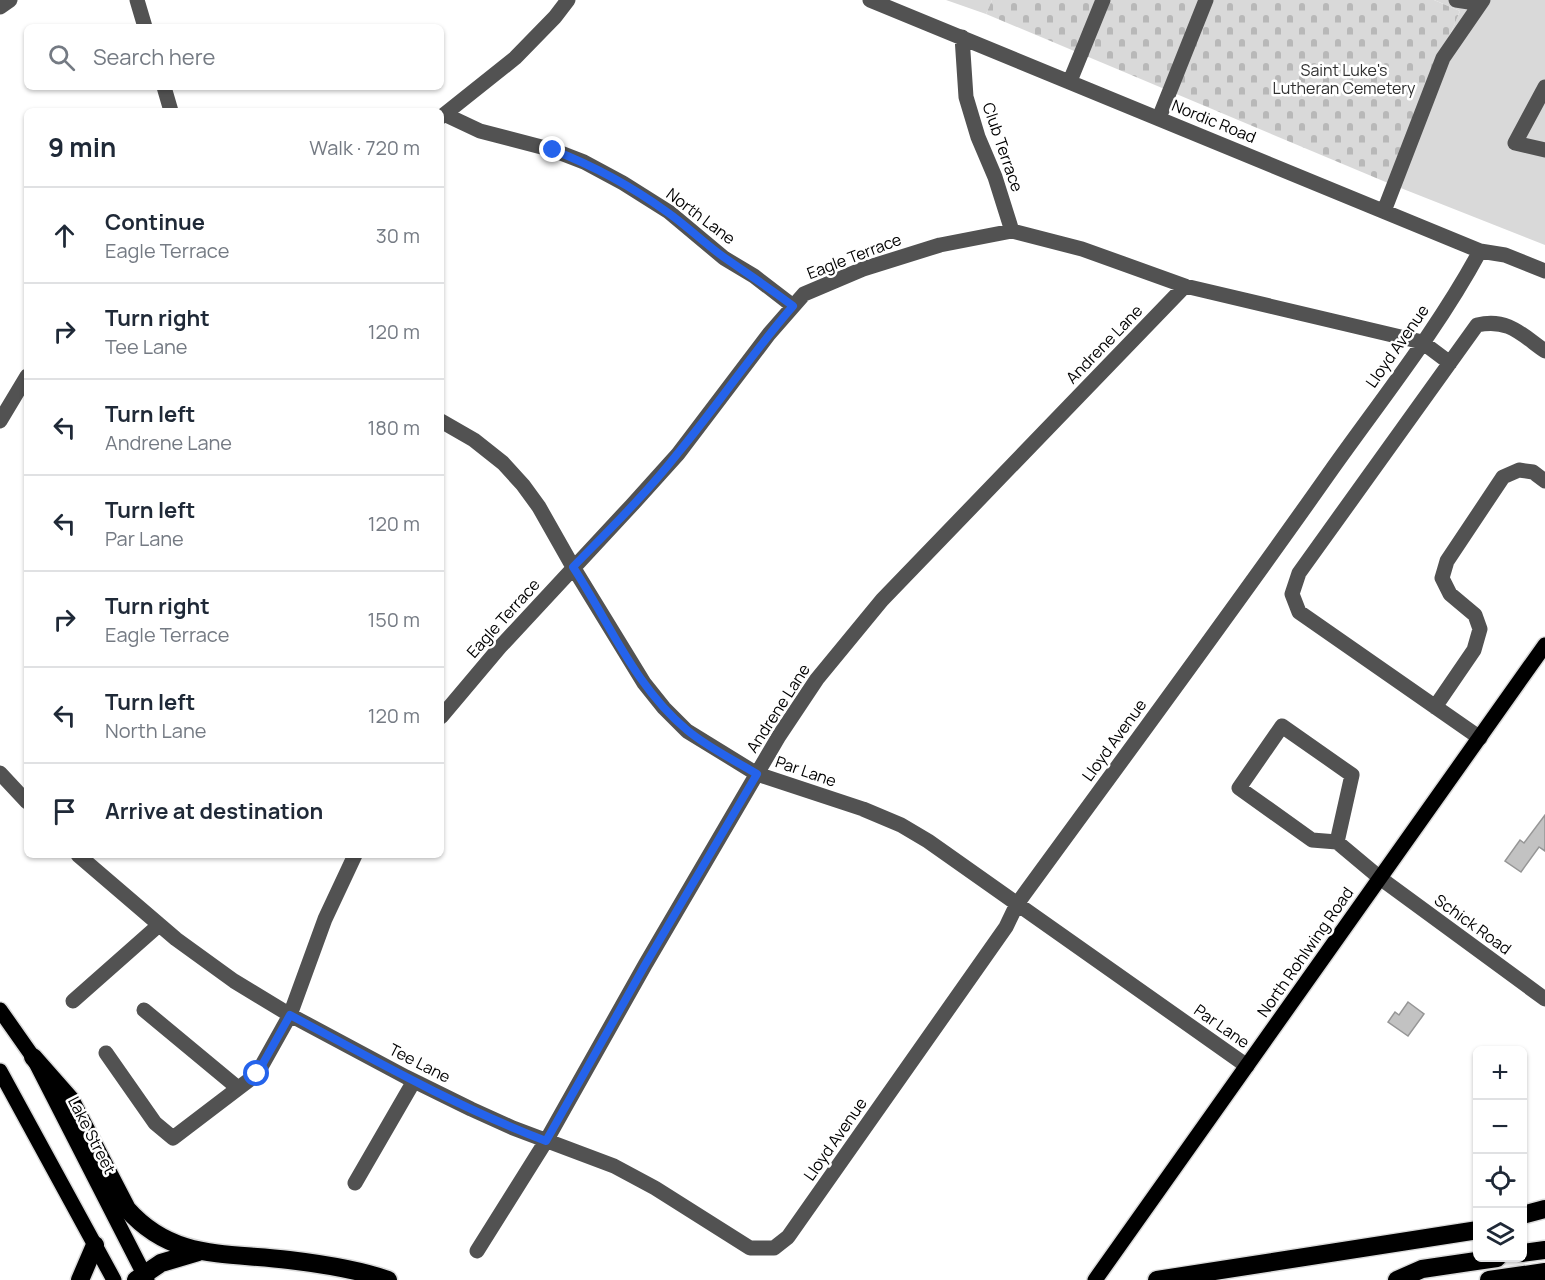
<!DOCTYPE html>
<meta charset="utf-8">
<style>
body{margin:0;font-family:Manrope,sans-serif;background:#f6f6f7;color:#1f2937}
.controls{position:absolute;right:18px;bottom:18px;display:grid;overflow:hidden;border-radius:9px;box-shadow:0 2px 4px #0004}
.controls button{width:54px;height:54px;display:grid;place-items:center;padding:0;border:0;border-bottom:2px solid #e0e1e3;background:#fff;color:#1f2937;font:30px sans-serif}
.stop{position:absolute;width:18px;height:18px;margin:-14px;border:4px solid #2563eb;border-radius:50%;background:#fff}
.stop.end{background:#2563eb;border-color:#fff;box-shadow:0 2px 6px #0008}
.list{margin:0;padding:0;list-style:none}
h2{display:flex;justify-content:space-between;align-items:center;height:78px;margin:0;padding:0 24px;font-size:26px}
h2 small{font-size:20px;font-weight:400;color:#747a83}
.list li{display:grid;grid-template-columns:39px 1fr auto;gap:18px;align-items:center;box-sizing:border-box;height:96px;padding:0 24px;border-top:2px solid #e0e1e3}
.list b{display:block;font-size:22px;white-space:nowrap}
.list p{margin:0;font-size:20px;white-space:nowrap;color:#747a83}
.list em{font-size:20px;font-style:normal;color:#747a83}
.icon{flex:none;width:33px;height:33px;fill:none;stroke:currentColor;stroke-width:2;stroke-linecap:round;stroke-linejoin:round}
.map{position:relative;flex:none;width:1545px;height:1280px;overflow:hidden}
.search{position:absolute;background:#fff;box-shadow:0 2px 4px #0004;left:24px;top:24px;width:420px;height:66px;display:flex;align-items:center;gap:15px;box-sizing:border-box;padding:0 21px;border-radius:9px;color:#747a83;font-size:22px}
.panel{position:absolute;background:#fff;box-shadow:0 2px 4px #0004;left:24px;top:108px;width:420px;height:750px;border-radius:9px}
.map>svg:first-child{display:block}
</style>
<div class="map">
<svg width="1545" height="1280" viewBox="0 0 1545 1280">
<defs>
<pattern id="cemetery-stones" width="16" height="16" patternUnits="userSpaceOnUse" patternTransform="scale(1.5)"><rect width="16" height="16" fill="#d9d9d9"/><path d="M2 7V4a2 2 0 0 1 4 0v3zM10 15v-3a2 2 0 0 1 4 0v3z" fill="#b8b8b8"/></pattern>
</defs>
<rect width="100%" height="100%" fill="#fff"/>
<path fill="#d9d9d9" d="M946 0H992L986 14Z
M1434 0H1545V245L1388 183 1460 11Z"/>
<path fill="url(#cemetery-stones)" d="M992 0H1434L1460 11 1388 183 986 14Z"/>
<path fill="#c2c2c2" stroke="#969696" stroke-width="1.5" d="M1545 815V851L1539 847 1521 872 1505 861 1520 840 1524 843Z
M1408 1002 1424 1014 1408 1036 1388 1022 1395 1012 1399 1015Z"/>
<g fill="none" stroke-linecap="round" stroke-linejoin="round">
<defs>
<path id="major" d="M0 1010 33 1057 147 1280
M0 1071 114 1280
M1095 1280 1545 645"/>
<path id="highway" d="M33 1057 70 1099 127 1209C173 1261 227 1252 289 1260 322 1264 357 1269 388 1280
M1522 1215 1545 1209
M1522 1253 1545 1250
M80 1280 95 1245
M136 1280 161 1263 198 1252
M1157 1280 1478 1230
M1397 1280 1422 1269 1497 1258
M1489 1280 1545 1272"/>
</defs>
<use href="#major" stroke="#dbdbdb" stroke-width="18"/>
<use href="#highway" stroke="#dbdbdb" stroke-width="21"/>
<path stroke="#525252" stroke-width="15" d="M137 0 145 27
M870 0 1480 251 1505 255 1545 271
M1456 0 1469 2 1477 0
M0 7 10 0
M962 37 966 97 978 137 995 177 1012 231
M1070 81 1103 0
M164 87 171 111
M1545 87 1515 143 1545 150
M446 115 480 131 553 150 584 162 623 183 669 212 724 258 754 276 793 306
M441 117 515 58 555 17 568 0
M1159 118 1206 0
M1384 211 1443 58 1483 0
M0 421 27 376
M441 421 474 440 503 463 523 485 539 507 573 567 644 683 664 708 687 731 757 774 863 809 901 825 928 841 1247 1066
M1435 707 1474 650 1480 629 1475 615 1450 594 1442 578 1447 561 1503 477 1519 470 1533 472 1545 481
M441 717 500 647 632 505 678 454 769 334 804 294 863 269 940 245 1012 231 1082 249 1185 286 1422 342 1450 363
M1480 738 1299 612 1292 594 1299 573 1477 325C1508 318 1521 334 1545 351
M0 773 27 802
M1337 842 1352 775 1282 726 1239 788 1312 840 1337 842 1380 878 1545 999
M78 855 176 939 234 981 290 1015 406 1077 471 1109 513 1128 614 1166 655 1188 750 1248H774L788 1237 1006 927 1017 904C1122 760 1228 617 1330 472 1381 400 1438 329 1480 251
M73 1001 159 925
M144 1010 238 1088
M106 1053 155 1123 173 1138 257 1074 290 1015 325 919 355 855
M355 1183 414 1081
M477 1251 546 1141 645 965 779 736 817 679 882 600 1185 286"/>
<use href="#major" stroke="#000" stroke-width="15"/>
<use href="#highway" stroke="#000" stroke-width="18"/>
</g>
<g fill="none" stroke-linecap="round" stroke-linejoin="round">
<path stroke="#2563eb" stroke-width="8" d="M257 1074 290 1015C374 1060 457 1107 546 1141L645 965 757 774C734 760 707 747 687 730 635 687 609 622 573 567 609 530 646 494 678 453 718 405 752 353 793 306 771 289 748 274 725 258 705 244 687 226 667 212 631 186 594 166 553 150"/>
</g>
<g text-anchor="middle" stroke-width="5" stroke-linejoin="round" paint-order="stroke">
<g font-size="16" fill="#303030" stroke="#fff">
<text x="1344" y="76">Saint Luke's<tspan x="1344" dy="18">Lutheran Cemetery</tspan></text>
</g>
<g font-size="16" fill="#000" stroke="#fff">
<text transform="translate(1214 121) rotate(22)" y="6">Nordic Road</text>
<text transform="translate(1003 147) rotate(71)" y="6">Club Terrace</text>
<text transform="translate(701 216) rotate(37)" y="6">North Lane</text>
<text transform="translate(854 256) rotate(-21)" y="6">Eagle Terrace</text>
<text transform="translate(1104 344) rotate(-46)" y="6">Andrene Lane</text>
<text transform="translate(1397 346) rotate(-55)" y="6">Lloyd Avenue</text>
<text transform="translate(503 618) rotate(-48)" y="6">Eagle Terrace</text>
<text transform="translate(778 708) rotate(-57)" y="6">Andrene Lane</text>
<text transform="translate(1114 740) rotate(-54)" y="6">Lloyd Avenue</text>
<text transform="translate(806 771) rotate(19)" y="6">Par Lane</text>
<text transform="translate(1473 924) rotate(36)" y="6">Schick Road</text>
<text transform="translate(1305 952) rotate(-55)" y="6">North Rohlwing Road</text>
<text transform="translate(1222 1026) rotate(35)" y="6">Par Lane</text>
<text transform="translate(420 1063) rotate(27)" y="6">Tee Lane</text>
<text transform="translate(92 1135) rotate(63)" y="6">Lake Street</text>
<text transform="translate(835 1139) rotate(-55)" y="6">Lloyd Avenue</text>
</g>
</g>
</svg>
<div class="controls">
<button>+</button>
<button>−</button>
<button><svg class="icon" aria-label="locate" viewBox="0 0 24 24"><circle cx="12" cy="12" r="6"/><path d="M12 2v4M12 18v4M2 12h4M18 12h4"/></svg></button>
<button><svg class="icon" aria-label="layers" viewBox="0 0 24 24"><path d="M12 4l9 5-9 5-9-5zM3 14l9 5 9-5"/></svg></button>
</div>
<div class="stop" style="left:257px;top:1074px"></div>
<div class="stop end" style="left:553px;top:150px"></div>
<div class="search"><svg class="icon" aria-label="search" viewBox="0 0 24 24"><circle cx="10" cy="10" r="6"/><path d="M15 15l6 6"/></svg>Search here</div>
<section class="panel">
<h2>9 min<small>Walk · 720 m</small></h2>
<ul class="list">
<li><svg class="icon" aria-label="ahead" viewBox="0 0 24 24"><path d="M12 20V5M6 11l6-6 6 6"/></svg><div><b>Continue</b><p>Eagle Terrace</p></div><em>30 m</em></li>
<li><svg class="icon" aria-label="right" viewBox="0 0 24 24"><path d="M7 20v-9h11M14 6l5 5-5 5"/></svg><div><b>Turn right</b><p>Tee Lane</p></div><em>120 m</em></li>
<li><svg class="icon" aria-label="left" viewBox="0 0 24 24"><path d="M17 20v-9H6M10 6l-5 5 5 5"/></svg><div><b>Turn left</b><p>Andrene Lane</p></div><em>180 m</em></li>
<li><svg class="icon" aria-label="left" viewBox="0 0 24 24"><path d="M17 20v-9H6M10 6l-5 5 5 5"/></svg><div><b>Turn left</b><p>Par Lane</p></div><em>120 m</em></li>
<li><svg class="icon" aria-label="right" viewBox="0 0 24 24"><path d="M7 20v-9h11M14 6l5 5-5 5"/></svg><div><b>Turn right</b><p>Eagle Terrace</p></div><em>150 m</em></li>
<li><svg class="icon" aria-label="left" viewBox="0 0 24 24"><path d="M17 20v-9H6M10 6l-5 5 5 5"/></svg><div><b>Turn left</b><p>North Lane</p></div><em>120 m</em></li>
<li><svg class="icon" aria-label="arrive" viewBox="0 0 24 24"><path d="M6 21V4h12l-3 4 3 4H6"/></svg><div><b>Arrive at destination</b></div></li>
</ul>
</section>
</div>
